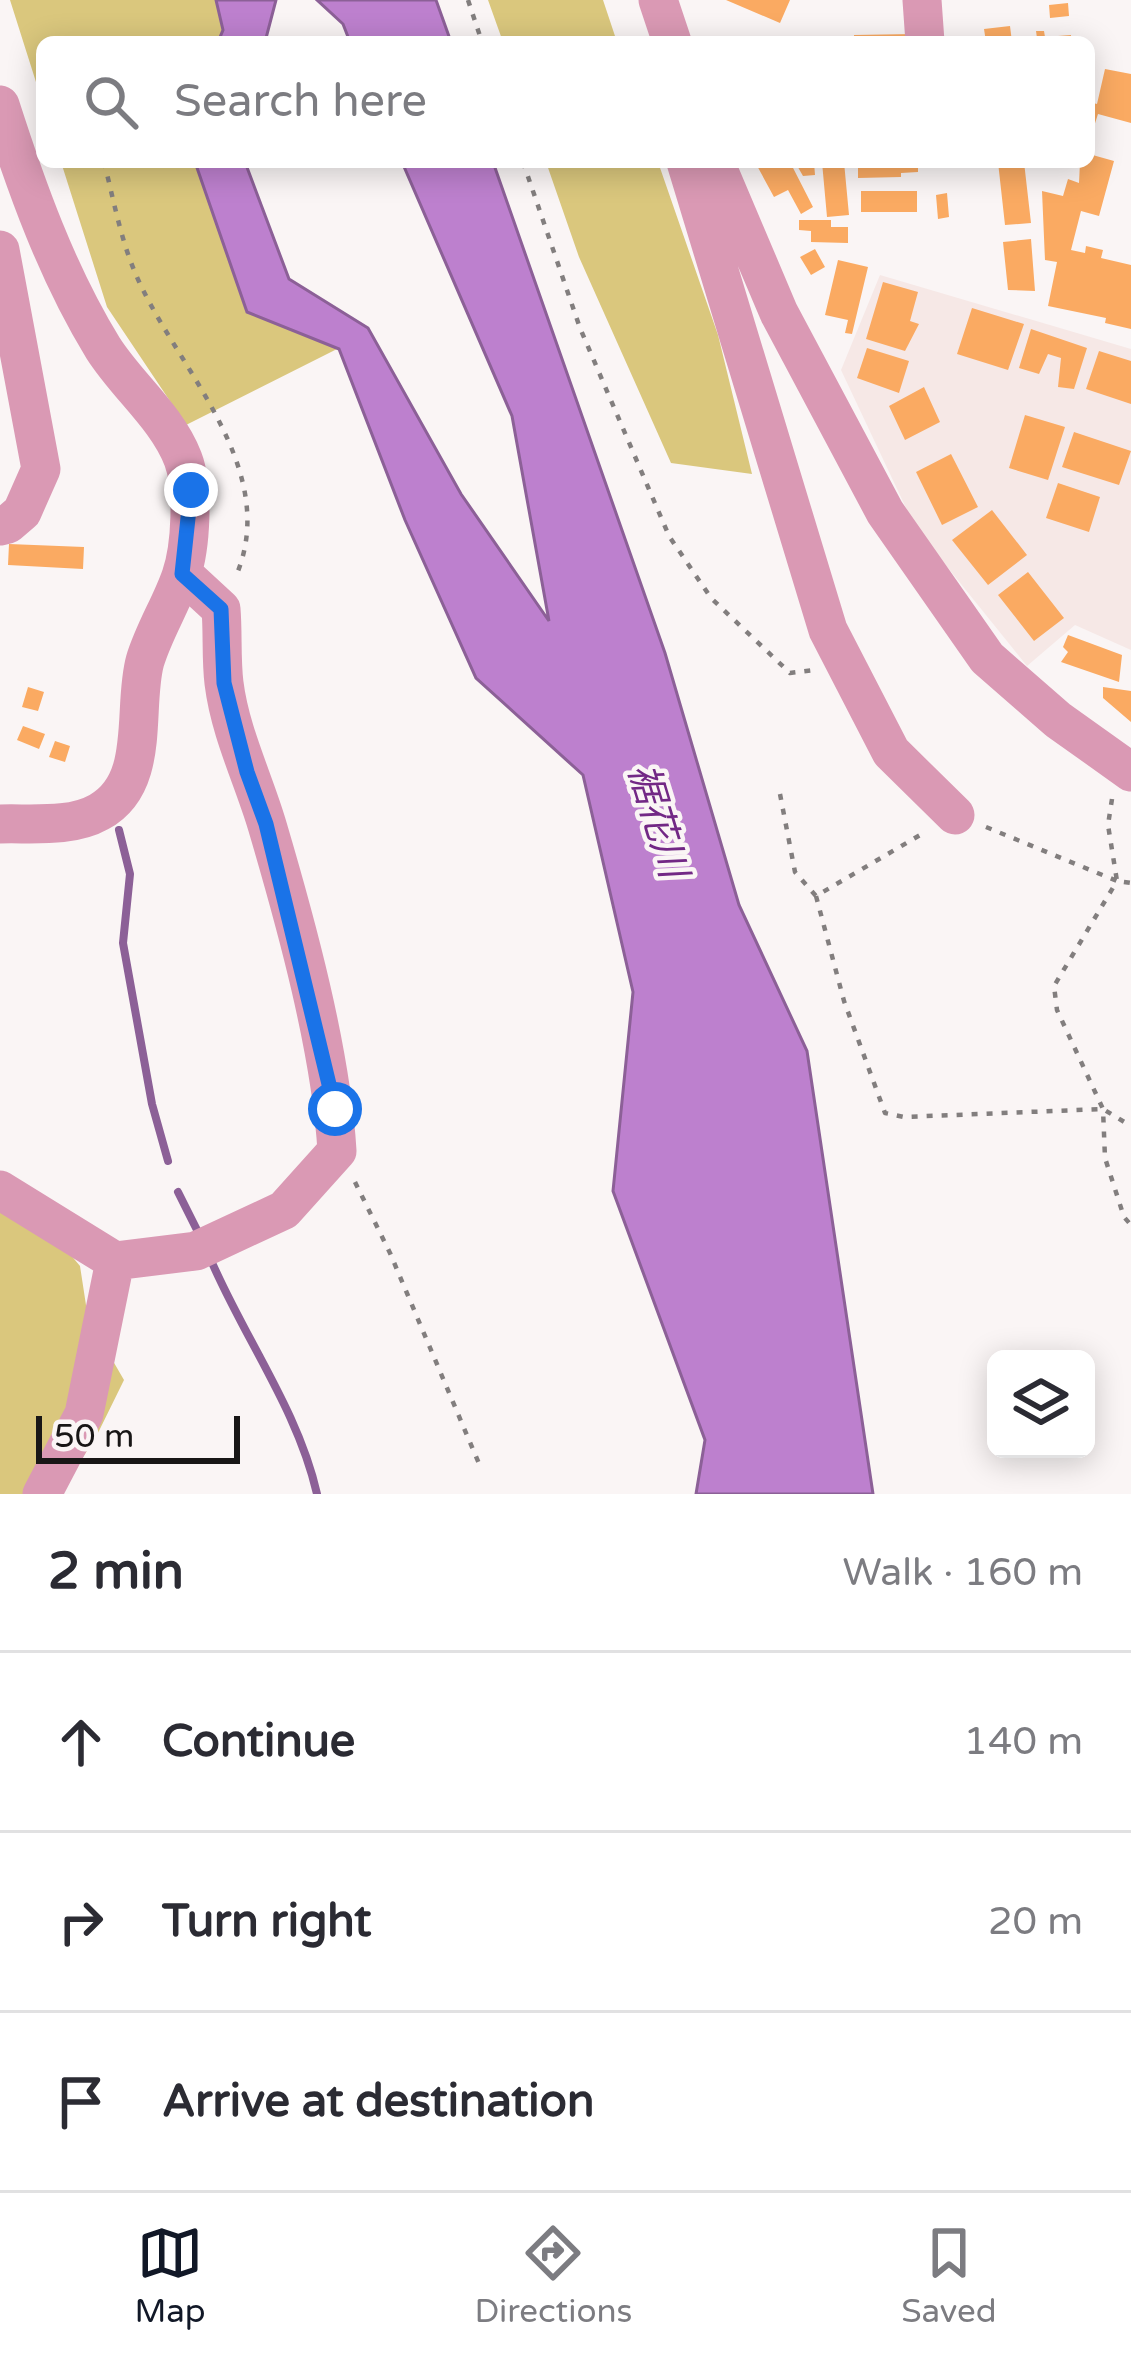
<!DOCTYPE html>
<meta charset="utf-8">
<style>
body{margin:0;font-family:"Varela Round","Noto Sans JP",sans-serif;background:#f2f2f3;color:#2b2b33}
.controls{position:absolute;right:36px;bottom:36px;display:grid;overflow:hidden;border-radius:18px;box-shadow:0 6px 30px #0003}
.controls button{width:108px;height:108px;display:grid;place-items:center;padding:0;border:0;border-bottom:3px solid #e1e1e2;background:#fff;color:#2b2b33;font:60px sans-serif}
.scale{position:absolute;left:36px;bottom:30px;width:204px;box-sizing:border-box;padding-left:12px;border:6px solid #181616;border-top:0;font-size:33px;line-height:42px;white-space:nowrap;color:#181616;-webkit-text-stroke:9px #faf5f5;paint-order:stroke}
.stop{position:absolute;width:36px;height:36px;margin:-27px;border:9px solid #1a73e8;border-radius:50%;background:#fff}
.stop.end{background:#1a73e8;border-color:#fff;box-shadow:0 3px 12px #0008}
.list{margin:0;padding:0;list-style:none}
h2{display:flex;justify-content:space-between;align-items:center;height:156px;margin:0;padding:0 48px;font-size:51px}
h2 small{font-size:39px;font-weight:400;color:#7c7c81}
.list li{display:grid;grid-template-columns:78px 1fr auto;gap:36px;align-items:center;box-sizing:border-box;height:180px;padding:0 48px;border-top:3px solid #e1e1e2}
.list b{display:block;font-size:45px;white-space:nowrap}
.list em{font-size:39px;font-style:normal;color:#7c7c81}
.icon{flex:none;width:66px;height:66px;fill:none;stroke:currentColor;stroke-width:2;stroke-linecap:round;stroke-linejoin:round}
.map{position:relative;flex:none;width:1131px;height:1494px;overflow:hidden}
.search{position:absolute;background:#fff;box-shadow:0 6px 30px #0003;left:36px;right:36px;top:36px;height:132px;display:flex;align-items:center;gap:30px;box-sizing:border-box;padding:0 42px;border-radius:18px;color:#7c7c81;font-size:45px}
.sheet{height:696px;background:#fff}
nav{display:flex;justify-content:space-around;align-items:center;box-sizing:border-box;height:168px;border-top:3px solid #e1e1e2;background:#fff;font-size:33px;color:#7c7c81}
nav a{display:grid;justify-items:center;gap:6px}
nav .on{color:#111827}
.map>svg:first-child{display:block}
</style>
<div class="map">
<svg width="1131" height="1494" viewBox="0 0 1131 1494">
<rect width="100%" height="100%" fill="#faf5f5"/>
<path fill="#f6e8e6" d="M880 275 1131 349V650L1075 625 1027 666 915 527 841 370Z"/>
<path fill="#dac77d" d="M10 0H216L223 30 218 42H42V101Z
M488 0H603L617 42H503Z
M61 162H195L246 312 339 348 186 425 107 307Z
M546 162H658L718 335 752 474 671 463 579 257Z
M0 1207 64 1247 80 1266 88 1318 124 1380 96 1437 59 1494H0Z"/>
<path fill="#bd80ce" stroke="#8c6097" stroke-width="3" d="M216 0H276L265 42H218L223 30Z
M317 0H436L451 42H350L343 24Z
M195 162H245L289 279 368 328 461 494 549 621 512 416 402 162H493L665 653 739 905 807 1051 873 1494H696L705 1440 613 1191 633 992 583 775 476 678 405 520 339 349 247 312Z"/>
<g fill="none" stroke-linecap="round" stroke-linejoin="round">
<path stroke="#8c6097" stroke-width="8" d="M119 830 130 874 123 943 152 1104 168 1161
M178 1192 199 1234
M210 1258C244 1338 298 1410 317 1494"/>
</g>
<path fill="#faaa62" d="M726 0H790L780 23Z
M1068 3 1069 16 1050 18 1049 5Z
M1010 26 1012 42H986L984 29Z
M1036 31H1044L1045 37 1071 35V42H1024V39L1037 38Z
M913 34V42H854V35Z
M1105 69 1131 74V123L1098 114 1089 142V102L1097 104Z
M1089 154 1114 161 1099 216 1081 211 1071 250 1085 253 1086 246 1103 250 1101 258 1131 265V329L1105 323 1106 318 1048 306 1057 262 1045 260 1042 191 1063 196 1068 179 1079 183 1080 162H1089Z
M755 162H790L813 207 801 214 788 190 774 197Z
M795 162H814L815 175 803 176Z
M822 162H844L849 215 827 217Z
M858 162H918V172L901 173V177L858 178Z
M998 162H1024L1031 223 1005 225Z
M861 191H917V212H861Z
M947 193 949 217 938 219 936 195Z
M799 220H831V227H848V243L811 242V231L799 230Z
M1031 239 1035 291 1008 290 1003 242Z
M815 249 825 267 811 275 800 257Z
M838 260 868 267 852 334 845 333 848 320 825 315Z
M883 282 918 292 910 321 919 324 905 351 866 339Z
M972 308 1024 324 1008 370 957 354Z
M1031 329 1087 348 1074 389 1058 387 1061 358 1048 354 1039 374 1019 368Z
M867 348 909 361 899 393 857 378Z
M1099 351 1131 361V404L1086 389Z
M924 387 940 422 905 440 889 406Z
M1025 415 1065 427 1048 480 1009 468Z
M1074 432 1131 451 1119 485 1062 467Z
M951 454 978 507 942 525 916 472Z
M1058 483 1100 497 1089 532 1046 518Z
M992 510 1027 555 988 585 952 540Z
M9 544 84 547 83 569 8 565Z
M1028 572 1064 618 1034 641 998 595Z
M1068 635 1122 655 1119 682 1061 662 1068 652 1063 647Z
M28 687 44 692 38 711 22 707Z
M1103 687 1131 691V722L1103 698Z
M23 726 45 734 39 749 17 740Z
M55 741 70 746 65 762 49 757Z"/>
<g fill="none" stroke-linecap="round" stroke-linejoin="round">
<path stroke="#827e7e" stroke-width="4.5" stroke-dasharray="6 9" stroke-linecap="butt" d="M468 0 482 42
M104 162C113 197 120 236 134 270 172 364 283 466 236 576
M523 162 580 328 669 536 711 598 790 673 814 670
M780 794 795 872 816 896 927 831
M1112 799 1108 825 1117 881 1131 883
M986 827 1117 881 1054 986 1057 1010 1103 1109 1105 1158 1124 1217 1131 1225
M816 896 844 1001 885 1113 904 1117 1103 1109 1131 1126
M355 1182 390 1253 480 1466"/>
<path stroke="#da99b4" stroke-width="39" d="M658 0 672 42
M922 0 925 42
M0 105C27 189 57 273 103 348 127 386 167 417 183 459 194 488 191 547 181 576 171 605 154 631 145 661 132 708 152 783 99 812 71 828 31 823 0 824
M686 162 828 630 891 752 955 815
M715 162 779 313 885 512 987 658 1058 720 1131 772
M0 250 41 469 22 512 8 524 0 526
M0 1190 115 1261 196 1251 284 1210 337 1151C331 1050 296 923 267 825 253 778 230 732 224 683 221 659 223 633 221 609L182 573
M42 1494 84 1414 115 1261"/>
</g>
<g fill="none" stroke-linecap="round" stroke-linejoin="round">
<path stroke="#1a73e8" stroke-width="15" d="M191 490 182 574 221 609 224 683 247 772 266 824 335 1109"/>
</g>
<g text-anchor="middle" stroke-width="9" stroke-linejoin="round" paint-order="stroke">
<g font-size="39" font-style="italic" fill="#722885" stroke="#faf5f5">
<text transform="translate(659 820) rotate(73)" y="14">裾花川</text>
</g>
</g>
</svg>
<div class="controls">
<button><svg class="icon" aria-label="layers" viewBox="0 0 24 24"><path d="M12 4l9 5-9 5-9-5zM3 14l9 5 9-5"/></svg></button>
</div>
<div class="scale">50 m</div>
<div class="stop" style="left:335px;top:1109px"></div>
<div class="stop end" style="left:191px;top:490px"></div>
<div class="search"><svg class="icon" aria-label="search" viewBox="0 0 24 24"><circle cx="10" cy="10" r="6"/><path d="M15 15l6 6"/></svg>Search here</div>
</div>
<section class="sheet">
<h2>2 min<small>Walk · 160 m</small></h2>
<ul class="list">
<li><svg class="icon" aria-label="ahead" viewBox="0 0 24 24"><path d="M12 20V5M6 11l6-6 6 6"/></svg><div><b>Continue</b></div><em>140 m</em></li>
<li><svg class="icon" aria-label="right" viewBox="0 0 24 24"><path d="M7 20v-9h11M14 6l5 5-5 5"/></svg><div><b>Turn right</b></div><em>20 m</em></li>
<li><svg class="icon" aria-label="arrive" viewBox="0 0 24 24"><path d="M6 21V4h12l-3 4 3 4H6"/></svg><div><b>Arrive at destination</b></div></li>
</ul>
</section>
<nav>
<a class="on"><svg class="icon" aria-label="map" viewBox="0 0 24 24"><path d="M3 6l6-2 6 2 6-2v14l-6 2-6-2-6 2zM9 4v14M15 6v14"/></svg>Map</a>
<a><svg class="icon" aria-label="directions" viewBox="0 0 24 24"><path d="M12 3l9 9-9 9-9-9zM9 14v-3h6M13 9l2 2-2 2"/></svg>Directions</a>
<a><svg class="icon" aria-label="saved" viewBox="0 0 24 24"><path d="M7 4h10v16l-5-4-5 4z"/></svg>Saved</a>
</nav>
